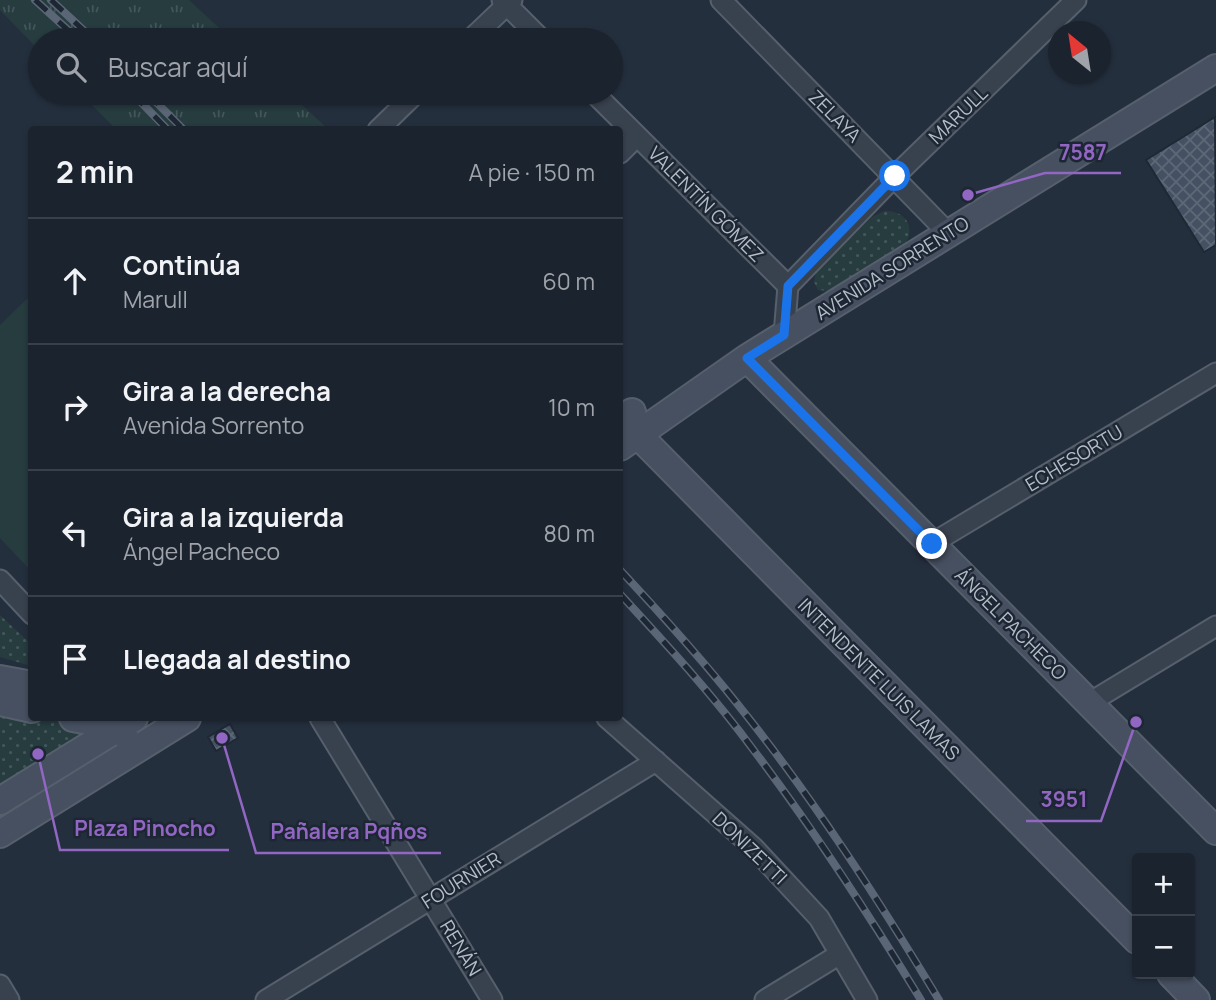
<!DOCTYPE html>
<html lang="es">
<meta charset="utf-8">
<style>
body{margin:0;font-family:Manrope,sans-serif;background:#282f3a;color:#f1f3f6}
.controls{position:absolute;right:21px;bottom:21px;display:grid;overflow:hidden;border-radius:7px;box-shadow:0 2px 5px #0004}
.controls button{width:63px;height:63px;display:grid;place-items:center;padding:0;border:0;border-bottom:2px solid #39404a;background:#1b232e;color:#f1f3f6;font:35px sans-serif}
.compass{position:absolute;left:1048px;top:21px;width:63px;height:63px;border-radius:50%;background:#1b232e;box-shadow:0 2px 5px #0004;rotate:330deg}
.stop{position:absolute;width:21px;height:21px;margin:-16px;border:5px solid #1a73e8;border-radius:50%;background:#fff}
.stop.end{background:#1a73e8;border-color:#fff;box-shadow:0 2px 7px #0008}
.list{margin:0;padding:0;list-style:none}
h2{display:flex;justify-content:space-between;align-items:center;height:91px;margin:0;padding:0 28px;font-size:30px}
h2 small{font-size:23px;font-weight:400;color:#a0a4aa}
.list li{display:grid;grid-template-columns:46px 1fr auto;gap:21px;align-items:center;box-sizing:border-box;height:126px;padding:0 28px;border-top:2px solid #39404a}
.list b{display:block;font-size:26px;white-space:nowrap}
.list p{margin:0;font-size:23px;white-space:nowrap;color:#a0a4aa}
.list em{font-size:23px;font-style:normal;color:#a0a4aa}
.icon{flex:none;width:38px;height:38px;fill:none;stroke:currentColor;stroke-width:2;stroke-linecap:round;stroke-linejoin:round}
.map{position:relative;flex:none;width:1216px;height:1000px;overflow:hidden}
.search{position:absolute;background:#1b232e;box-shadow:0 2px 5px #0004;left:28px;top:28px;width:595px;height:77px;display:flex;align-items:center;gap:18px;box-sizing:border-box;padding:0 24px;border-radius:38px;color:#a0a4aa;font-size:26px}
.panel{position:absolute;background:#1b232e;box-shadow:0 2px 5px #0004;left:28px;top:126px;width:595px;height:595px;border-radius:7px}
.map>svg:first-child{display:block}
</style>
<div class="map">
<svg width="1216" height="1000" viewBox="0 0 1216 1000">
<defs>
<pattern id="grass-tufts" width="24" height="20" patternUnits="userSpaceOnUse" patternTransform="scale(1.75)"><rect width="24" height="20" fill="#263c3f"/><path d="M3 7l-1-3M5 7V3M7 7l1-3M15 17l-1-3M17 17v-4M19 17l1-3" fill="none" stroke="#435659"/></pattern>
<pattern id="park-dots" width="8" height="8" patternUnits="userSpaceOnUse" patternTransform="scale(1.75)"><rect width="8" height="8" fill="#263c3f"/><path d="M2 2h.1M6 6h.1" fill="none" stroke="#435659" stroke-width="1.8" stroke-linecap="round"/></pattern>
<pattern id="building-cross-hatch" width="8" height="8" patternUnits="userSpaceOnUse" patternTransform="scale(1.75)"><rect width="8" height="8" fill="#455162"/><path d="M0 0l8 8M0 8l8-8" fill="none" stroke="#5d6877"/></pattern>
</defs>
<rect width="100%" height="100%" fill="#242f3e"/>
<path fill="url(#grass-tufts)" d="M0 0H189L232 40H40V51L0 10Z
M80 93H289L328 129H116Z"/>
<path fill="url(#park-dots)" d="M884 211C903 210 916 224 906 243L828 291 818 290 814 282 816 272 872 217Z
M0 615 31 644V666L0 657Z
M0 702 32 718H73L120 727 0 801Z"/>
<path fill="#263c3f" d="M31 295V571L0 538V325Z"/>
<path fill="url(#building-cross-hatch)" stroke="#1f2835" stroke-width="2" d="M1215 117 1216 245 1204 252 1146 160Z
M230 724 238 738 216 751 208 737Z"/>
<g fill="none" stroke-linecap="round" stroke-linejoin="round">
<defs>
<path id="street" d="M502 0 542 40
M721 0 948 233
M470 40 512 0
M594 93 788 286
M378 130 416 93
M620 153 637 136
M784 335 788 286 895 176 1076 0
M931 544 1216 373
M0 580 32 614
M1089 703 1216 626
M320 718 492 1000
M607 718 753 847 819 918 867 1000
M0 985 9 1000
M266 1000 656 761
M765 1000 840 954"/>
<path id="secondary" d="M747 358 1216 831
M632 412 638 435 1137 940
M620 447 747 358 1216 68
M0 679 32 685
M0 702 32 709
M73 718 120 727 124 734
M0 801 134 718
M0 834 187 718
M1171 974 1196 1000"/>
</defs>
<use href="#street" stroke="#565f6c" stroke-width="23"/>
<use href="#secondary" stroke="#565f6c" stroke-width="30"/>
<use href="#street" stroke="#38414e" stroke-width="19"/>
<use href="#secondary" stroke="#465061" stroke-width="26"/>
<defs>
<path id="rail" d="M35 0 79 40
M51 0 94 40
M132 93 168 130
M147 93 184 130
M620 570C661 614 701 658 739 706 813 798 878 899 939 1000
M620 594C667 645 714 696 755 752 815 831 869 915 921 1000"/>
</defs>
<use href="#rail" stroke="#5a6575" stroke-width="8"/>
<use href="#rail" stroke="#1d2633" stroke-width="5" stroke-dasharray="16" stroke-linecap="butt"/>
</g>
<g fill="none" stroke-linecap="round" stroke-linejoin="round">
<path stroke="#1a73e8" stroke-width="9" d="M895 176 788 286 784 335 747 358 932 544"/>
</g>
<g text-anchor="middle" stroke-width="5" stroke-linejoin="round" paint-order="stroke">
<g font-size="19" fill="#b4bcc9" stroke="#1d2633">
<text transform="translate(958 115) rotate(-44)" y="7">MARULL</text>
<text transform="translate(835 116) rotate(45)" y="7">ZELAYA</text>
<text transform="translate(706 204) rotate(45)" y="7">VALENTÍN GÓMEZ</text>
<text transform="translate(892 268) rotate(-32)" y="7">AVENIDA SORRENTO</text>
<text transform="translate(1074 458) rotate(-31)" y="7">ECHESORTU</text>
<text transform="translate(1011 624) rotate(45)" y="7">ÁNGEL PACHECO</text>
<text transform="translate(879 679) rotate(45)" y="7">INTENDENTE LUIS LAMAS</text>
<text transform="translate(750 848) rotate(44)" y="7">DONIZETTI</text>
<text transform="translate(461 880) rotate(-32)" y="7">FOURNIER</text>
<text transform="translate(461 948) rotate(59)" y="7">RENÁN</text>
</g>
</g>
<path fill="none" stroke="#9266c3" stroke-width="2.5" d="M968 195L1045 173H1121M1136 722L1101 821H1026M38 754L60 850H229M222 738L256 853H441"/>
<g fill="#9266c3" stroke="#1d2633" stroke-width="2.5">
<circle cx="968" cy="195" r="7"/>
<circle cx="1136" cy="722" r="7"/>
<circle cx="38" cy="754" r="7"/>
<circle cx="222" cy="738" r="7"/>
</g>
<g font-size="21" text-anchor="middle" font-weight="bold" fill="#9266c3" stroke="#1d2633" stroke-width="5" stroke-linejoin="round" paint-order="stroke">
<text x="1083" y="160">7587</text>
<text x="1064" y="807">3951</text>
<text x="145" y="836">Plaza Pinocho</text>
<text x="349" y="839">Pañalera Pqños</text>
</g>
</svg>
<div class="controls">
<button>+</button>
<button>−</button>
</div>
<svg class="compass" viewBox="-18 -18 36 36"><path d="M0-13l5 13h-10z" fill="#e53935"/><path d="M0 13l5-13h-10z" fill="#a0a4aa"/></svg>
<div class="stop" style="left:895px;top:176px"></div>
<div class="stop end" style="left:932px;top:544px"></div>
<div class="search"><svg class="icon" aria-label="search" viewBox="0 0 24 24"><circle cx="10" cy="10" r="6"/><path d="M15 15l6 6"/></svg>Buscar aquí</div>
<section class="panel">
<h2>2 min<small>A pie · 150 m</small></h2>
<ul class="list">
<li><svg class="icon" aria-label="ahead" viewBox="0 0 24 24"><path d="M12 20V5M6 11l6-6 6 6"/></svg><div><b>Continúa</b><p>Marull</p></div><em>60 m</em></li>
<li><svg class="icon" aria-label="right" viewBox="0 0 24 24"><path d="M7 20v-9h11M14 6l5 5-5 5"/></svg><div><b>Gira a la derecha</b><p>Avenida Sorrento</p></div><em>10 m</em></li>
<li><svg class="icon" aria-label="left" viewBox="0 0 24 24"><path d="M17 20v-9H6M10 6l-5 5 5 5"/></svg><div><b>Gira a la izquierda</b><p>Ángel Pacheco</p></div><em>80 m</em></li>
<li><svg class="icon" aria-label="arrive" viewBox="0 0 24 24"><path d="M6 21V4h12l-3 4 3 4H6"/></svg><div><b>Llegada al destino</b></div></li>
</ul>
</section>
</div>
